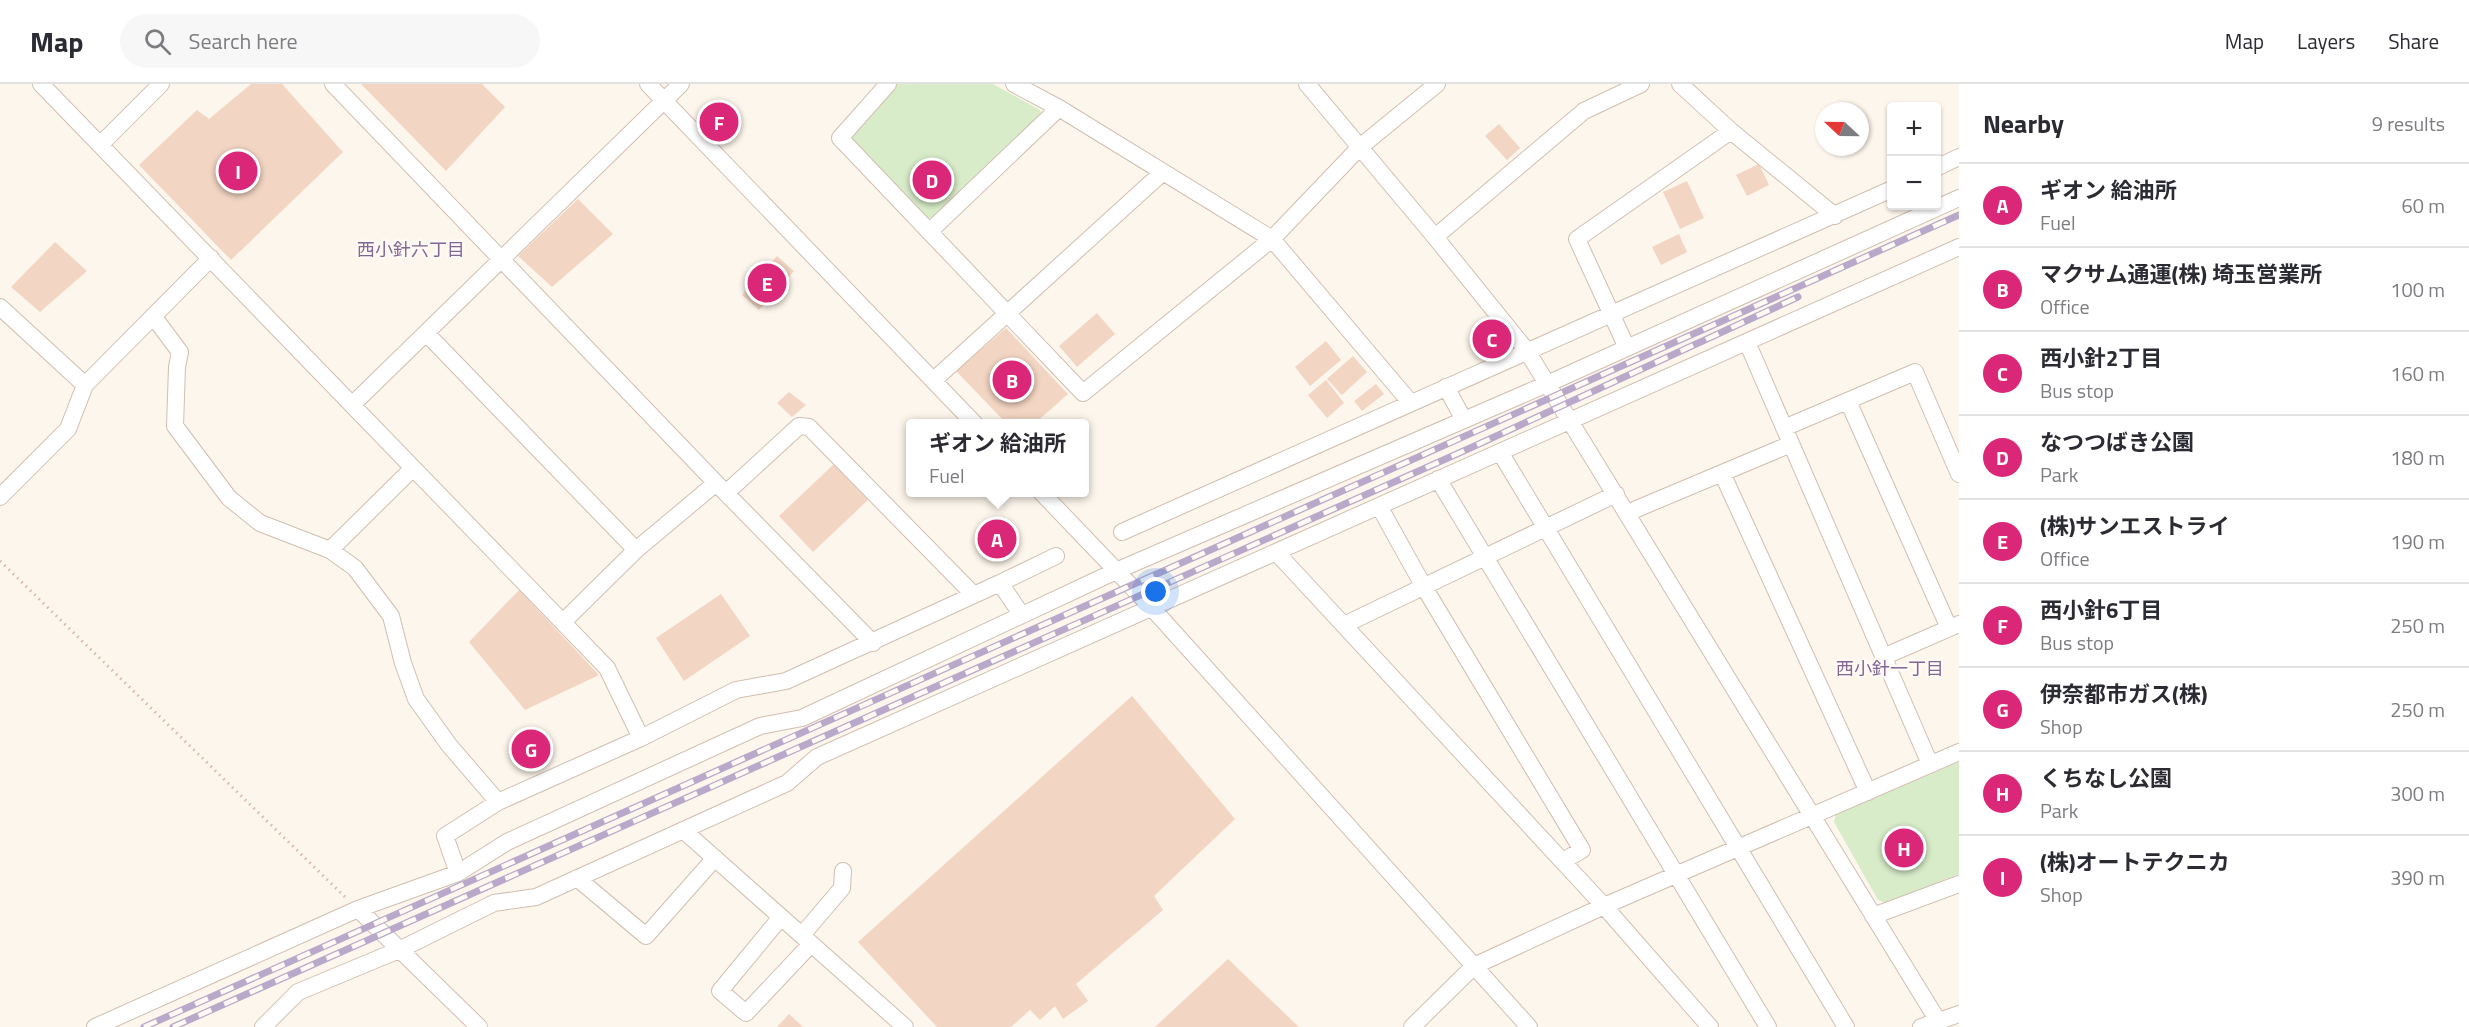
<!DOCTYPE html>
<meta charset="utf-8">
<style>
body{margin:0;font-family:"Titillium Web","Noto Sans JP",sans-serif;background:#f7f7f7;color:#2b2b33}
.controls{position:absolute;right:18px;top:18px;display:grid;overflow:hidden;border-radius:6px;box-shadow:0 2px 4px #0004}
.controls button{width:54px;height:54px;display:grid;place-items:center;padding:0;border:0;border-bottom:2px solid #e1e1e2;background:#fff;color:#2b2b33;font:30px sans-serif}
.compass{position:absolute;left:1815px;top:18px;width:54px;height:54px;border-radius:50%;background:#fff;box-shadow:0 2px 4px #0004;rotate:292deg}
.you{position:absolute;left:1156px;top:508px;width:21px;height:21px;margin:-15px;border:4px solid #fff;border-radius:50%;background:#1a73e8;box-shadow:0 0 0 9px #1a73e833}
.badge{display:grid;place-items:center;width:39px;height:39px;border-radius:50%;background:#db2777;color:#fff;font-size:20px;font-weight:700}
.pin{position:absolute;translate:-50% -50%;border:3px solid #fff;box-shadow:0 2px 6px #0006}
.popup{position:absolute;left:906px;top:335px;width:183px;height:78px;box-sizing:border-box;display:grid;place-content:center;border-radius:6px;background:#fff;filter:drop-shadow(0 2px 4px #0005);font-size:20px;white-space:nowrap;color:#7c7c81}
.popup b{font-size:22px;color:#2b2b33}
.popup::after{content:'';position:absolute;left:50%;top:100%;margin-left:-12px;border:12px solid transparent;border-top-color:#fff}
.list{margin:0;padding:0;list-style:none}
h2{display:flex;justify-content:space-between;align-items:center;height:78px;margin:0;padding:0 24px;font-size:26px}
h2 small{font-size:20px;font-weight:400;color:#7c7c81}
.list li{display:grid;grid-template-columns:39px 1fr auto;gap:18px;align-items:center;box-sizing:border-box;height:84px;padding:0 24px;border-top:2px solid #e1e1e2}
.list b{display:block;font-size:22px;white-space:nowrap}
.list p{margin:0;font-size:20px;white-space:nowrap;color:#7c7c81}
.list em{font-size:20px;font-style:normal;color:#7c7c81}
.icon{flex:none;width:33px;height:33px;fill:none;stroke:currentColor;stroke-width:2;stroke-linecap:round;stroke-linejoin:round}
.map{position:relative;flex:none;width:1959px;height:943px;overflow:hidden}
header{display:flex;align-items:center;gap:36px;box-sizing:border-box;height:84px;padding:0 30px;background:#fff;border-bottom:2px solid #e1e1e2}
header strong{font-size:28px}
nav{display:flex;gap:33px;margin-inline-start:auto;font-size:21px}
.search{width:420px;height:54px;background:#f7f7f7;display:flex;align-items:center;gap:15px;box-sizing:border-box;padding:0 21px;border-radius:33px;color:#7c7c81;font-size:22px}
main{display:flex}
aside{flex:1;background:#fff}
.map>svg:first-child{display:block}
</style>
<header>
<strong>Map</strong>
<div class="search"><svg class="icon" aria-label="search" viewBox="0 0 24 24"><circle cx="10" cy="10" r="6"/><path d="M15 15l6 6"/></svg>Search here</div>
<nav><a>Map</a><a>Layers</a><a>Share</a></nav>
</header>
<main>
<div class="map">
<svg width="1959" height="943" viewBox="0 0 1959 943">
<rect width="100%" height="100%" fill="#fdf6ec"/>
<path fill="#d8ecc9" d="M897 0H993L1040 26 1042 33 935 135 924 133 851 58V48Z
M1959 678V790L1886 819 1878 816 1834 738 1836 730Z"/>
<path fill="#f3d5c3" d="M251 0H282L343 68 231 176 139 81 197 26 209 35Z
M361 0H482L505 23 446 87Z
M1499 40 1520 64 1507 76 1485 52Z
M1759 80 1769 101 1747 112 1736 91Z
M1687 97 1704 134 1680 145 1663 108Z
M578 115 613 150 552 203 518 172Z
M1679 150 1687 168 1661 181 1652 163Z
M55 158 87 187 40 228 11 203Z
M777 172 794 187 759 226 742 211Z
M1097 229 1115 250 1077 283 1059 262Z
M1006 244 1068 310 1034 340H1007L956 287Z
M1326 257 1341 276 1310 302 1295 283Z
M1353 272 1367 288 1342 311 1327 295Z
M1326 296 1344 319 1327 334 1308 311Z
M1376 300 1384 310 1362 327 1354 317Z
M789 308 806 321 792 333 777 319Z
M834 380 868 416 813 468 779 432Z
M519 506 599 591 525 626 469 558Z
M721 510 750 552 684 597 656 554Z
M1132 612 1235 735 1154 812 1163 826 1076 900 1088 917 1063 935 1055 922 1040 936 1030 926 1011 943H937L858 858Z
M535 644 550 675 530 685 515 654Z
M1228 875 1299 943H1155Z
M789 930 803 943H777Z"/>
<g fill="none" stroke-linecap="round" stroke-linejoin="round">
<defs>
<path id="minor" d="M41 0 607 584 641 654
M333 0 716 399 873 559
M648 0 975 340
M888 0 840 54 1083 309 1272 155 1360 63 1437 0
M1014 0 1059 24 1272 155 1410 318
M1307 0 1435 153 1527 267 1938 937
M1680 0 1731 47 1835 132
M100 61 161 0
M1936 84 1959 73
M929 148 1059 24
M1435 153 1584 27 1641 0
M0 223 85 301
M153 232 180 268 177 283 175 342 229 414 260 439 330 466 355 484 391 532 403 579 416 615 449 661 498 718
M426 249 636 466
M1747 258 1930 680
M1627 264 1577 155 1731 47
M934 296 1163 88
M1446 303 1464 336
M1848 317 1949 544
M352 321 681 0
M1784 344 1915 288 1959 390
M1500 368 1846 943
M1722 389 1868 708
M1438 395 1768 943
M1041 408 1152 524 1529 943
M726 409 799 342 809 343 973 510
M0 413 68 345 85 301 211 174
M1379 422 1424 503 1582 766 1563 777
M1627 429 1791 360
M1122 448 1892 105
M330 466 412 385
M1276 468 1604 822 1710 943
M1000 499 1056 472
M563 538 636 466 716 399
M1344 541 1616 410
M1883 573 1959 540
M683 746 905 943
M458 789 445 752 498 718 641 654 736 606 786 597 1000 499 1021 530
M577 794 646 852 715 774
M358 825 479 943
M1873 832 1959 800
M781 833 720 907 746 929 811 860
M802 851 842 804 843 787
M95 943 358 825 458 789 507 758 760 642 802 634 1116 487 1547 300 1959 114
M263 943 298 908 399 866 494 819 536 813 787 699 817 673 1959 163
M1412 943 1474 882 1604 822 1959 668
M1921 943 1959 930"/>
</defs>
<use href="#minor" stroke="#d1beb0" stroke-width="18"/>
<path stroke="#d9b8a5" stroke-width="3" stroke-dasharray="1.5 4.5" stroke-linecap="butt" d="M0 477 345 813"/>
<use href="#minor" stroke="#fff" stroke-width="16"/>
<defs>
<path id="rail" d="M144 943 1959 131
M173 943 1468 365 1798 213"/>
</defs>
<use href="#rail" stroke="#b9a8c9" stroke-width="7"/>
<use href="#rail" stroke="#fffaf3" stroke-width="4.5" stroke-dasharray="14" stroke-linecap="butt"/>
</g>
<g text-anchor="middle" stroke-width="5" stroke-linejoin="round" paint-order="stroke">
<g font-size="18" fill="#846695" stroke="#fffaf3">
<text x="411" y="172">西小針六丁目</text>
<text x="1890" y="591">西小針一丁目</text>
</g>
</g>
</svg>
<div class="controls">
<button>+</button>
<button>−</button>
</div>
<svg class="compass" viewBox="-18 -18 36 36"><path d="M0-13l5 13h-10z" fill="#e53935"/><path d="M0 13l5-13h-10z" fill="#7c7c81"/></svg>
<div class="you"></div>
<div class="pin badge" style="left:997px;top:455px">A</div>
<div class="popup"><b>ギオン 給油所</b>Fuel</div>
<div class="pin badge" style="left:1012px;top:296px">B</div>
<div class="pin badge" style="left:1492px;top:255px">C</div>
<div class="pin badge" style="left:932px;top:96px">D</div>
<div class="pin badge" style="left:767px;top:199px">E</div>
<div class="pin badge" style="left:719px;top:38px">F</div>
<div class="pin badge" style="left:531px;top:665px">G</div>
<div class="pin badge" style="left:1904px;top:764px">H</div>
<div class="pin badge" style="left:238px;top:87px">I</div>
</div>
<aside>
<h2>Nearby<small>9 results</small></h2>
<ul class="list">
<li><span class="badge">A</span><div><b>ギオン 給油所</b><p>Fuel</p></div><em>60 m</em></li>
<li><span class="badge">B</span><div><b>マクサム通運(株) 埼玉営業所</b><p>Office</p></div><em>100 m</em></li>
<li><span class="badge">C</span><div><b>西小針2丁目</b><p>Bus stop</p></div><em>160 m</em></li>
<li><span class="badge">D</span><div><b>なつつばき公園</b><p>Park</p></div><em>180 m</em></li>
<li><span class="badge">E</span><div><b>(株)サンエストライ</b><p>Office</p></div><em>190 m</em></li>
<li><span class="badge">F</span><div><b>西小針6丁目</b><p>Bus stop</p></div><em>250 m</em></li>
<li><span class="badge">G</span><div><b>伊奈都市ガス(株)</b><p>Shop</p></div><em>250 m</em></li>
<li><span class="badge">H</span><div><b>くちなし公園</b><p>Park</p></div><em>300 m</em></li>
<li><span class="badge">I</span><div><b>(株)オートテクニカ</b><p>Shop</p></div><em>390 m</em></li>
</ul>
</aside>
</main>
